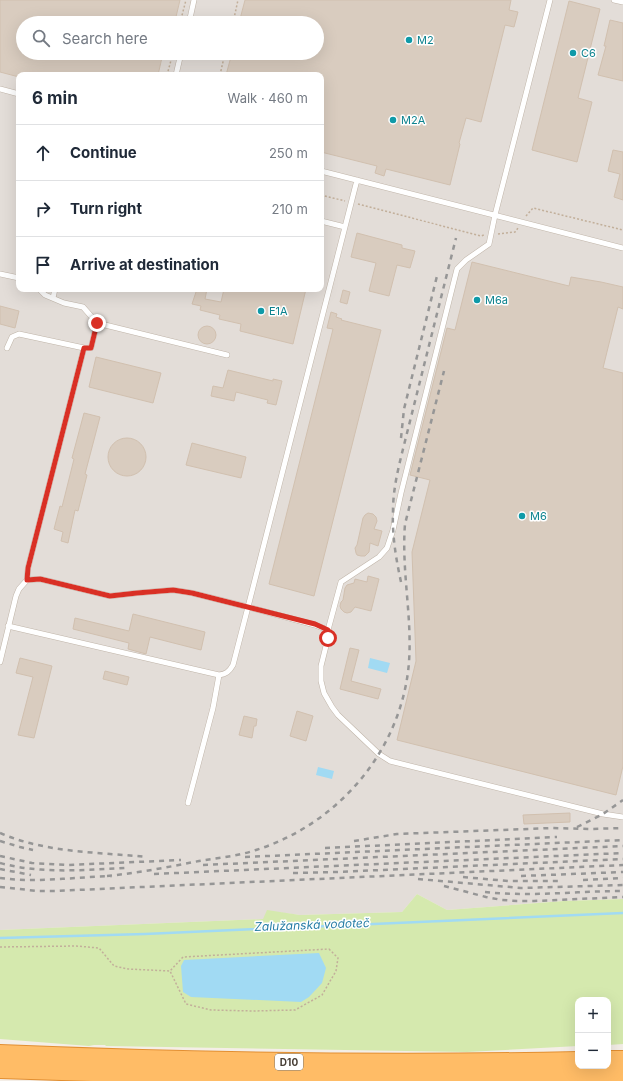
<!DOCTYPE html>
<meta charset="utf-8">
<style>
body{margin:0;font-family:Inter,sans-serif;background:#f6f6f7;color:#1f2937}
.controls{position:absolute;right:12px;bottom:12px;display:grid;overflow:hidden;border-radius:8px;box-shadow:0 4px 16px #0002}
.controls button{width:36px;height:36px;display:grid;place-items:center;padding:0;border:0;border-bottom:1px solid #e0e1e3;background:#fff;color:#1f2937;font:20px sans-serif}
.stop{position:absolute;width:12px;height:12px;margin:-9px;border:3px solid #d93025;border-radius:50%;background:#fff}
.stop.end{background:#d93025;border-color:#fff;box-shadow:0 1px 4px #0008}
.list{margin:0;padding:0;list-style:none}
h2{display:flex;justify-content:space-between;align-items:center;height:52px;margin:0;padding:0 16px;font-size:17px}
h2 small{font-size:13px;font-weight:400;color:#747a83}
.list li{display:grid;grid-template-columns:26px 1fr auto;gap:12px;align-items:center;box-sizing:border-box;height:56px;padding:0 16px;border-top:1px solid #e0e1e3}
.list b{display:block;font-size:15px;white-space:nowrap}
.list em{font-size:13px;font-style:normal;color:#747a83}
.icon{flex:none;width:22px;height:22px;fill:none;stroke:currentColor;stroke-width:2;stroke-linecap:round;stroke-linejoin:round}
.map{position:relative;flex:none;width:623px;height:1081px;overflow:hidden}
.search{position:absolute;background:#fff;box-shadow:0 4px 16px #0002;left:16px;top:16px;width:308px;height:44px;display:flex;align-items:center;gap:10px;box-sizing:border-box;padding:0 14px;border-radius:22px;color:#747a83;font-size:15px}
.panel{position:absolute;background:#fff;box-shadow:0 4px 16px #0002;left:16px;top:72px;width:308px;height:220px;border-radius:8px}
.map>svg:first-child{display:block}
</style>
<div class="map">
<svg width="623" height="1081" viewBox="0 0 623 1081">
<rect width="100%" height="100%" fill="#f4eee7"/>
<path fill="#e3ddd8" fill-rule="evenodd" d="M0 0H623V899L564 901 447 910 417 894 402 912 300 915 268 911 264 919 0 930ZM23 23H317V53H23ZM19 75H321V289H19Z"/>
<path fill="#d5e9ae" d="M417 894 447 910 564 901 623 899V1044L608 1045V1000H578V1046L467 1052 106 1046 105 1045H94L89 1046 0 1039V930L263 919 267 910 300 915 402 912Z"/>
<path fill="#a1daf3" d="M370 658 390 663 387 673 368 668Z
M318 767 334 771 332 779 316 775Z
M319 953 326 968 322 983 309 997 301 1002 191 997 183 992 181 966 184 960Z"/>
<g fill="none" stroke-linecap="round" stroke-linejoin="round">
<path stroke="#a1daf3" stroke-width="2.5" d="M0 938 145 934 623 913"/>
</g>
<path fill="#d9ccbf" stroke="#d1c0af" d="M0 0H180L175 21 171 20V23H23V53H163L158 75H19V77L0 72Z
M245 0H511L509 10 518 12 514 27 505 25 481 122 466 118 459 143 460 144 450 185 386 169 384 176 375 173 377 166 321 152V75H226L232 53H317V23H239Z
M569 1 600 9 578 98 592 102 577 162 532 150Z
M610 20 623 23V81L598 75 606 46H604Z
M613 150 623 152V200L614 197 620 174 608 171Z
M357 233 402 245V248L415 251 410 268 397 265 389 296 369 291 376 263 351 257Z
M472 262 569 286 571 277 601 282 623 287V309L618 307 603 368 623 373V766L616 795 397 740 416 661 412 552 430 480 410 475 447 328 455 330Z
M197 289H207L205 299 221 302 224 289H306L293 344 240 331 241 324 219 319 220 315 200 310 201 306 192 304Z
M343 290 350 292 347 304 340 302Z
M0 306 19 311 15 328 0 324Z
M331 312 337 314 336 317 342 319 341 320 381 330 314 596 269 584 333 329 327 328Z
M198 335a9 9 0 1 1 18 0a9 9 0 1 1-18 0Z
M96 357 161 373 153 403 89 387Z
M228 370 273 381V379L282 381 276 405 267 403 268 400 236 392 234 401 211 396 213 386 223 388Z
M84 413 100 417 85 474 87 475 78 511 75 510 68 543 61 541 63 532 54 529 60 506 62 507 74 459 72 458Z
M108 457a19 19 0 1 1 38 0a19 19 0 1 1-38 0Z
M192 443 246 457 241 478 186 465Z
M368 513 373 514 376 517 377 521 374 529 382 531 378 546 370 543 369 552 365 556H361L357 555 356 553 355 548 357 545 363 518 365 515Z
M368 576 379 579 371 611 355 607 351 612 347 613 344 612 341 609 340 606 341 602 343 600 345 588 347 585 354 583 355 579 367 582Z
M133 614 205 632 201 650 150 637 146 654 128 649 129 643 73 629 75 618 129 631Z
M350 648 359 650 351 681 381 689 378 699 340 689Z
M20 658 52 666 34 738 18 735 33 677 16 673Z
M105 671 129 677 127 685 103 679Z
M297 711 313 716 306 741 290 736Z
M244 716 257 719 256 726H254L252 738 239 735Z
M570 813V822L524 824 523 815Z"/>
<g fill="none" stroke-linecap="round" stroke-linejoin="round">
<defs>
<path id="service" d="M550 0 495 215 489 244 466 260 457 269 401 493 393 530 387 548 379 557 341 582 328 630V638L321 666V681L324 693 332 707 338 715 379 754 390 761 603 814 623 817
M614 0 623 2
M189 23 194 0
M176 75 181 53
M0 89 19 94
M321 171 623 248
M321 221 345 227
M0 274 19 278
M53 298 55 289
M97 323 227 355
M7 348 12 337 19 334 84 348H91L97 323 83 307 64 303 45 295 39 289
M27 580 40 579 110 596 137 593 173 590 192 593 248 607 357 180
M8 626 219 675C226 674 229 672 233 665L248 607 315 625 328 630
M0 662 16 596 19 589 27 580 28 568 84 348
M188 803 213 708 219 675"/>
<path id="motorway" d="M0 1054C193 1062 385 1065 578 1061
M608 1060H623
M0 1069C170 1075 340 1079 510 1077 548 1076 585 1076 623 1075"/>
</defs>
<use href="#service" stroke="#c0b5a9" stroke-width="6"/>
<use href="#motorway" stroke="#e28f32" stroke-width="20"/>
<path stroke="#c2af9a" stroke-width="1.5" stroke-dasharray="2 2" stroke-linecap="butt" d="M180 23 186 0
M233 23 238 0
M167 75 173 53
M220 75 225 53
M321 195 345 201
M358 204 481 236 484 235
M526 216 533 208 623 230
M498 234 515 232 518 228
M0 947 76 946 99 948 114 966 128 969 170 971
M329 949 338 958 336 971 322 995 295 1010 253 1011 211 1010 186 1004 170 971 183 957Z"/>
<use href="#service" stroke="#fff" stroke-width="5"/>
<use href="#motorway" stroke="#ffbc66" stroke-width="18"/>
<path stroke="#969696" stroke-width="2.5" stroke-dasharray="5 5" stroke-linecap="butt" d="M401 438 404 409 437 276
M401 582C396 559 392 535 393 511 393 490 398 469 403 449L456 238
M577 827 603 814 623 800
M0 833C46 853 98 852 147 857
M0 841 20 847 33 850
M354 841 397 834 553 828 590 829 623 828
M325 848 557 837
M0 856 32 863 68 865 181 860
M245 857 623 840
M0 863C41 874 83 870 125 868
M203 865 623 846
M0 869 31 875
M293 873 337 872 623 859
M154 874 623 853
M107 876C138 873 169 867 199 861 218 858 238 856 256 850 335 825 397 756 408 672 414 623 401 574 405 524L444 371
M521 876 623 872
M463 877 508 881H559
M0 878C37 883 75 877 112 876
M418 879 521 888 623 885
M583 880 623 878
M444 886 486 897 502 900 517 901H534L623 897
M0 887 38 891H55L623 865
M485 892C531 897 577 891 623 891"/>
</g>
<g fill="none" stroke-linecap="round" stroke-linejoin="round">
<path stroke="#d93025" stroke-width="5" d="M97 323 91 348H84L28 568 27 580 40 579 110 596 137 593 173 590 192 593 315 624 328 630V638"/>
</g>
<g fill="#0f9aa8" stroke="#fff" stroke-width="1.5">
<circle cx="409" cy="40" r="4"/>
<circle cx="573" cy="53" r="4"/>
<circle cx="393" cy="120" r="4"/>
<circle cx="477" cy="300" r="4"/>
<circle cx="261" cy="311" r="4"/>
<circle cx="522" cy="516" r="4"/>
</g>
<g text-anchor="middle" stroke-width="3" stroke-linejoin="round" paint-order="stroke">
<rect fill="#fff" stroke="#7e7872" stroke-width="1" x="275" y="1054" width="28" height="16" rx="3"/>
<g font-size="10" font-weight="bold" fill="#473e35">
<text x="289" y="1066">D10</text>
</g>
<g font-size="11" fill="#0d838f" stroke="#fff" text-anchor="start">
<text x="417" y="44">M2</text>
<text x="581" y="57">C6</text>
<text x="401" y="124">M2A</text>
<text x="485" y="304">M6a</text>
<text x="269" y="315">E1A</text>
<text x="530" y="520">M6</text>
</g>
<g font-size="12" font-style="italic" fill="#287ea6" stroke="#fff">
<text transform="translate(312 925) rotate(-2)" y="4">Zalužanská vodoteč</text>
</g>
</g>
</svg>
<div class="controls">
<button>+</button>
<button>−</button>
</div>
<div class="stop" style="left:328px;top:638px"></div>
<div class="stop end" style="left:97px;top:323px"></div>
<div class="search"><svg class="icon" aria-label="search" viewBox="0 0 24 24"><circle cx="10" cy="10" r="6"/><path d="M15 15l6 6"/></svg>Search here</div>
<section class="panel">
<h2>6 min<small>Walk · 460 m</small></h2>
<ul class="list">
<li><svg class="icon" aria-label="ahead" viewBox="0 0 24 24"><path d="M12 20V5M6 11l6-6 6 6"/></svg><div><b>Continue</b></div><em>250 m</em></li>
<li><svg class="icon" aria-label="right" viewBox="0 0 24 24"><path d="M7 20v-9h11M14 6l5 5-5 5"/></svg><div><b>Turn right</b></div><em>210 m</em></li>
<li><svg class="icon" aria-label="arrive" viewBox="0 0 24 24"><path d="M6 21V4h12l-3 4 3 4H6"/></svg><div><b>Arrive at destination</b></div></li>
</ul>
</section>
</div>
